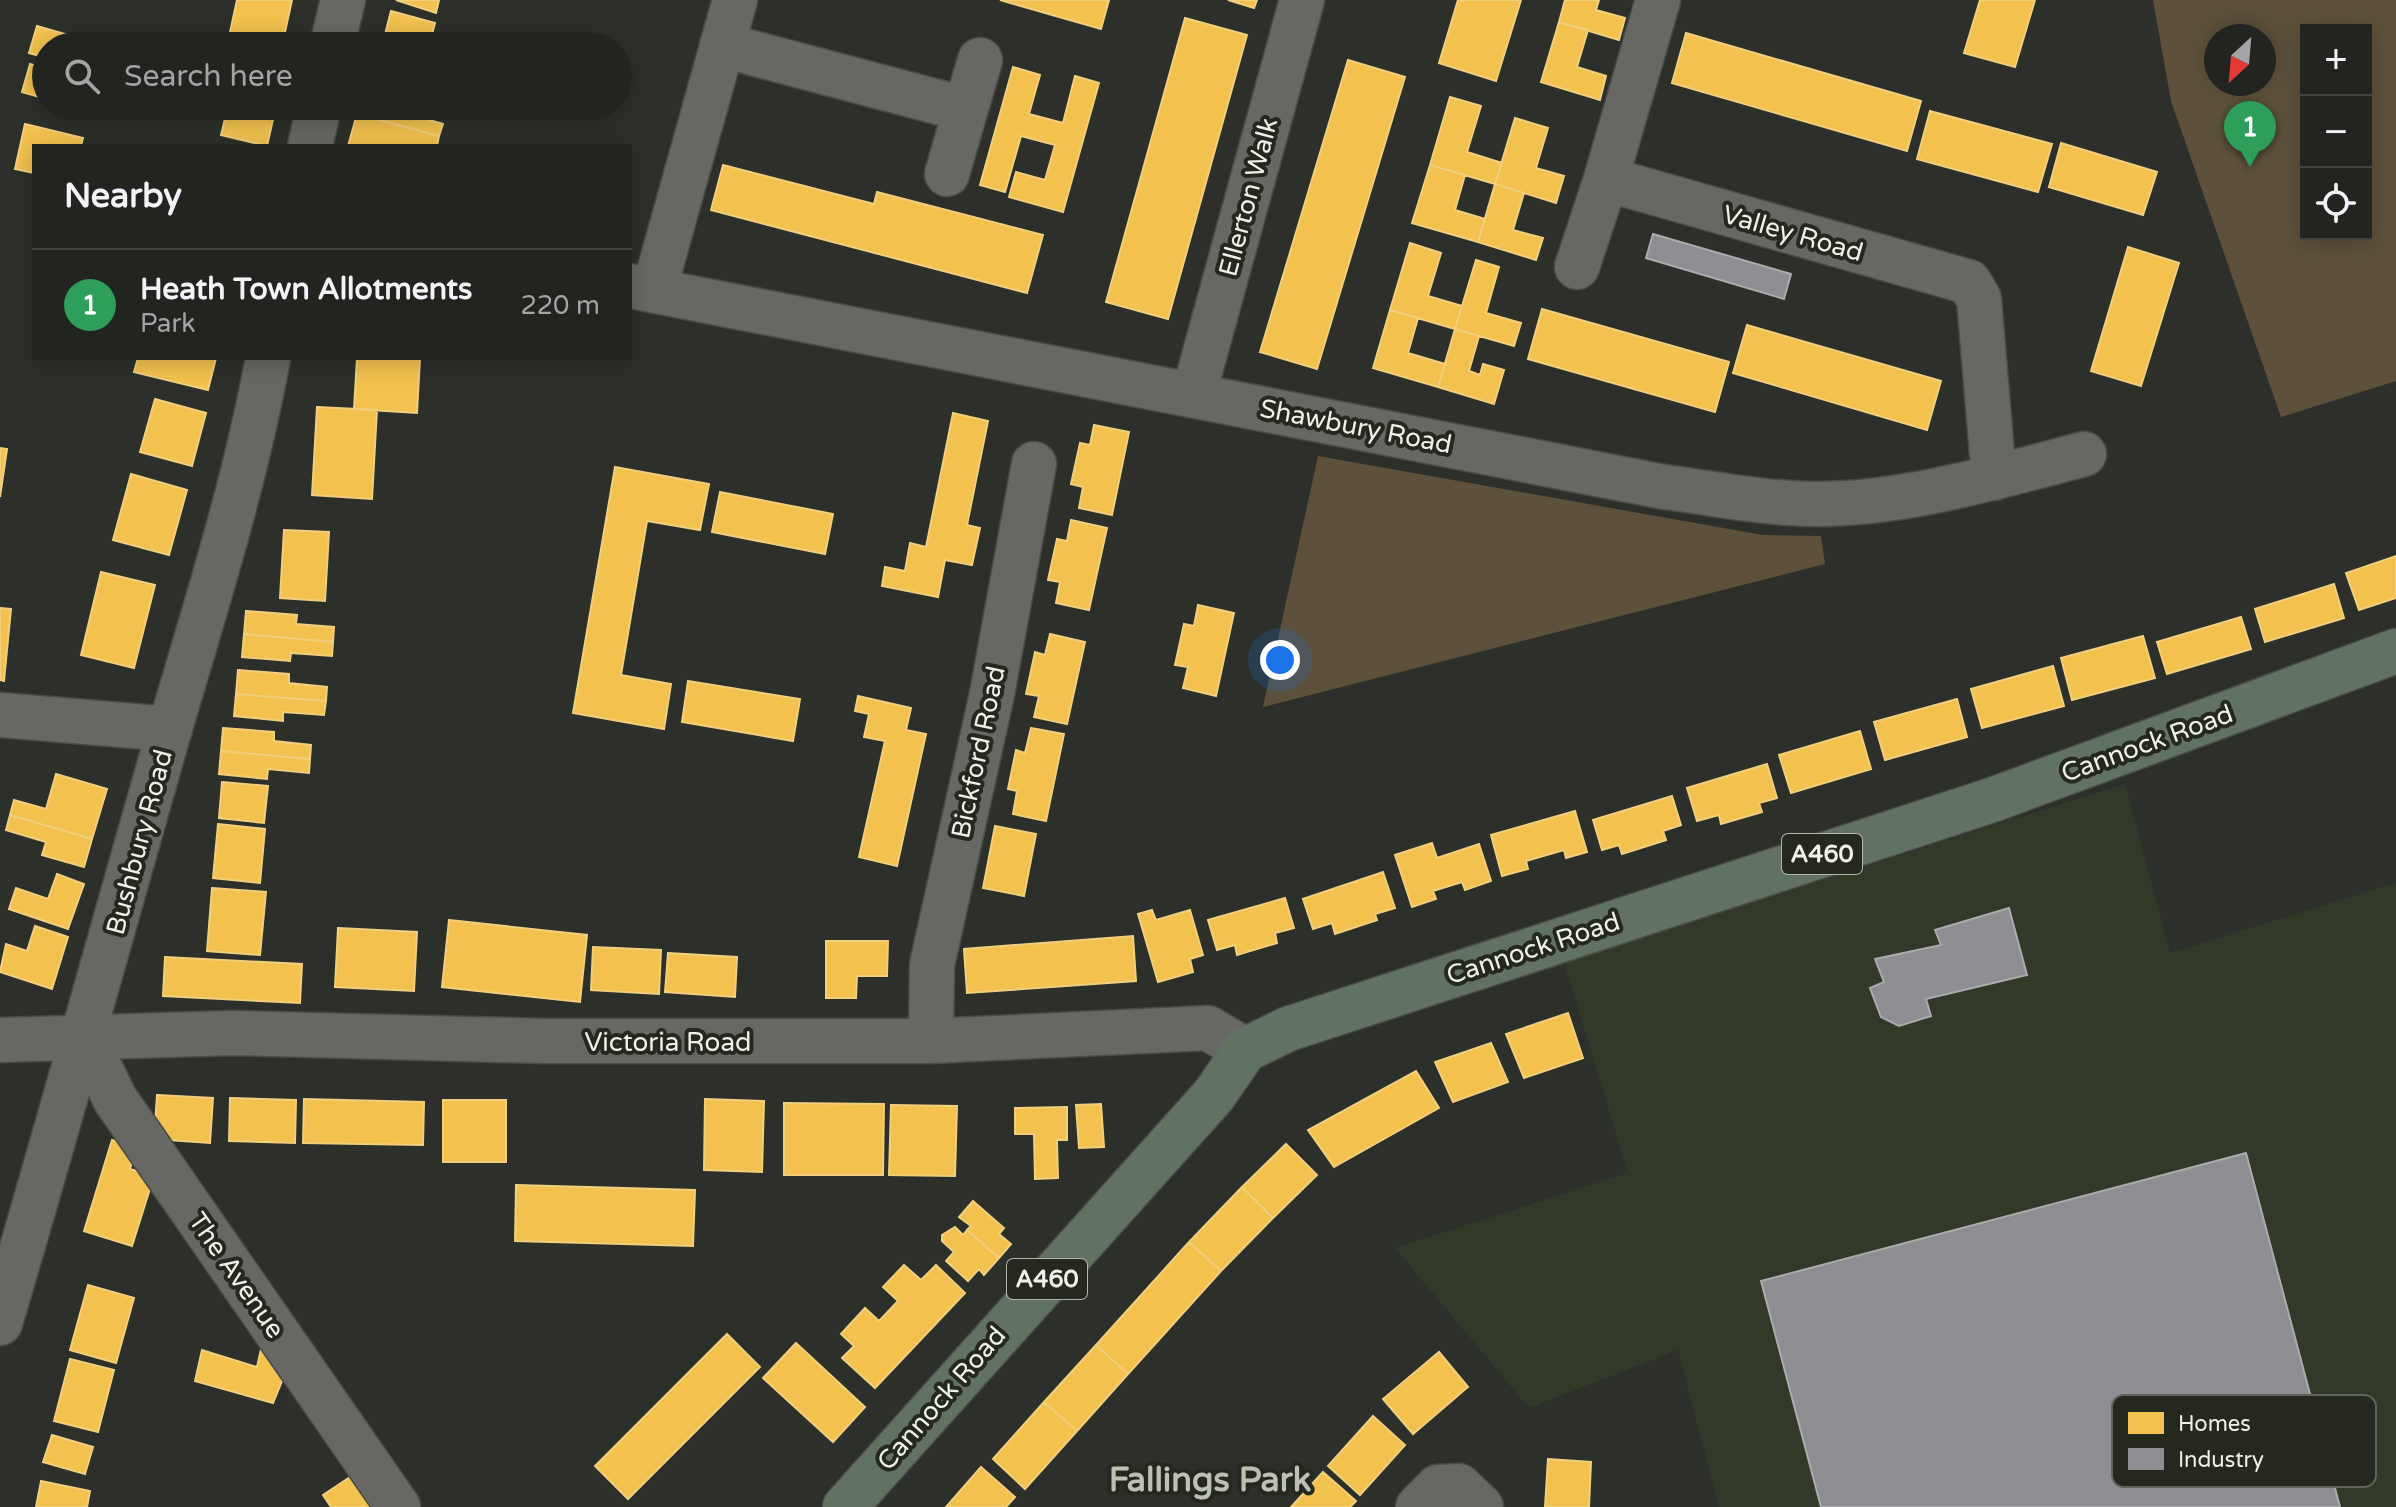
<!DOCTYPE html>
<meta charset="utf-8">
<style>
body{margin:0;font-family:"Varela Round",sans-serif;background:#2a2c29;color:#f1f3f6}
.controls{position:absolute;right:24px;top:24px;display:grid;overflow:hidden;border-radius:0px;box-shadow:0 4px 20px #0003}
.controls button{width:72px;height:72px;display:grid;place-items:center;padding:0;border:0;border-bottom:2px solid #3f413e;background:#222420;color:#f1f3f6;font:40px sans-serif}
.compass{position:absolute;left:2204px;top:24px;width:72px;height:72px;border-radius:50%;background:#222420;box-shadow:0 4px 20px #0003;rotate:206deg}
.you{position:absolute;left:1280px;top:660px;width:28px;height:28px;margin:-20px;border:6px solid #fff;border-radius:50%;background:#1a73e8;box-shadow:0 0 0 12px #1a73e833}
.badge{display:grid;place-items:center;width:52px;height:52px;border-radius:50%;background:#bca0f2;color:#fff;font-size:26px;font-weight:700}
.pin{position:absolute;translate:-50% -66px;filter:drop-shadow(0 2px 4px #0008)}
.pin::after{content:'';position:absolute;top:42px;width:28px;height:24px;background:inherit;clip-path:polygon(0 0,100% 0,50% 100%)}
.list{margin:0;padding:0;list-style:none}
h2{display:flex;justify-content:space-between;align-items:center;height:104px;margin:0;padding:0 32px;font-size:34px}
h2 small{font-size:26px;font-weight:400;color:#a2a4a5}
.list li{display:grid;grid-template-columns:52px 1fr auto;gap:24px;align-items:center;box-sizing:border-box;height:112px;padding:0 32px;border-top:2px solid #3f413e}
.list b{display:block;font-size:30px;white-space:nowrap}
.list p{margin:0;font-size:26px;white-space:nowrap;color:#a2a4a5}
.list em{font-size:26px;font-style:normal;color:#a2a4a5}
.icon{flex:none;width:44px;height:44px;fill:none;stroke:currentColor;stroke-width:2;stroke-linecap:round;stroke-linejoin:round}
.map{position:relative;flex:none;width:2396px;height:1507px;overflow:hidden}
.search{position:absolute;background:#222420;box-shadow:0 4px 20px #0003;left:32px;top:32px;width:600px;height:88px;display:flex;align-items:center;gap:20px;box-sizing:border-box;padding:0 28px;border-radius:44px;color:#a2a4a5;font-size:30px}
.panel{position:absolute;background:#222420;box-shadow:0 4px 20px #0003;left:32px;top:144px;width:600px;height:216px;border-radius:0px}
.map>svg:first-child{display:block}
</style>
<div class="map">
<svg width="2396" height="1507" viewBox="0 0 2396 1507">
<rect width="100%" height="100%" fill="#2d302a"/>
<path fill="#333929" d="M2125 784 2170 953 2396 883V1507H1719L1678 1350 1529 1408 1395 1248 1628 1173 1564 962Z"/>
<path fill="#5d513b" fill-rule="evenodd" d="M2153 0H2396V381L2281 417 2171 101ZM2306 30H2366V234H2306ZM2264 36V84H2216V36Z
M1318 456 1763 535 1821 536 1825 564 1263 707Z"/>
<path fill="#f2c14e" stroke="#f1cf7d" stroke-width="2" d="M237 0H292L282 46H227Z
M396 0H439L436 13Z
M1000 0H1109L1101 29Z
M1228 0H1257L1254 8Z
M1458 0H1521L1496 81 1439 63Z
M1565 0H1599L1596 10 1625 18 1619 40 1559 22Z
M1980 0H2035L2015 67 1964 53Z
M391 11 435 23 429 46H382Z
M1185 18 1247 35 1168 319 1106 302Z
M1559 22 1588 30 1577 67 1606 76 1600 100 1541 82Z
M37 26 89 41 87 46H46V58L29 53Z
M1686 33 1921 101 1907 151 1672 83Z
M1348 60 1405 77 1317 369 1260 352Z
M30 64 46 69V99L22 92Z
M1013 67 1040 75 1029 114 1063 123 1075 76 1099 83 1063 212 1009 197 1016 172 1045 180 1055 145 1021 136 1005 192 980 185Z
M1450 97 1481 106 1467 152 1502 163 1495 184 1430 165Z
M228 106H276L267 146 221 135Z
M359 106H414L412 115 443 124 439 136 357 114Z
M1930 111 2052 144 2038 192 1917 159Z
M357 114 439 136 437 146H348Z
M1515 118 1548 128 1536 168 1564 176 1556 203 1495 184Z
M25 124 83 138 81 146H34V173L15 169Z
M2061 143 2157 172 2143 215 2049 187Z
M723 165 874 204 877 192 1043 235 1027 293 711 210Z
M1430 165 1465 175 1455 210 1485 219 1478 242 1412 223Z
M1495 184 1524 193 1513 230 1543 238 1536 260 1478 242Z
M1410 243 1441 253 1428 296 1462 306 1455 329 1390 310Z
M2128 247 2179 263 2141 386 2091 371Z
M1476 260 1499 267 1486 313 1521 323 1514 346 1455 329Z
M1542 309 1729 362 1715 412 1528 359Z
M1390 310 1418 318 1408 353 1445 364 1438 387 1373 368Z
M1747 325 1941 381 1927 430 1733 373Z
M1455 329 1479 336 1469 371 1480 375 1483 364 1504 370 1494 404 1438 387Z
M138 358H216L208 390 134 372Z
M357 358H420L417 413 354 409Z
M155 399 206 413 192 466 140 452Z
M317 407 377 410 372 499 312 495Z
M953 413 988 421 967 525 980 528 972 565 945 560 938 597 882 586 885 567 905 571 910 543 926 547Z
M1094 425 1129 432 1112 515 1079 508 1083 487 1071 484 1080 443 1090 445Z
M0 448 7 449 0 497Z
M615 467 709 484 700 530 647 521 621 675 671 684 664 729 573 713Z
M131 474 187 490 169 555 113 540Z
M720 492 833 514 825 554 712 532Z
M1071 520 1107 528 1089 610 1056 603 1060 582 1048 580 1057 539 1067 541Z
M284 530 329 532 325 601 280 598Z
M2396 556V598L2359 610 2346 573Z
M101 572 155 585 134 668 81 655Z
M2334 584 2344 618 2265 642 2255 609Z
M1198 605 1234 613 1216 696 1183 688 1188 667 1175 665 1184 624 1194 626Z
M0 608 11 609 4 681 0 680Z
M246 611 297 615 296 624 334 627 333 642 244 634Z
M2241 617 2251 649 2167 674 2157 642Z
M244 634 333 642 332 656 291 653 290 661 242 657Z
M1050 634 1085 642 1067 724 1034 717 1039 696 1026 694 1035 652 1045 655Z
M2143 636 2155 678 2072 700 2061 658Z
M2053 666 2064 706 1982 728 1971 689Z
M238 670 289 674V683L327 687 326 701 236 694Z
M688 681 800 699 793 741 682 722Z
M236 694 326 701 324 715 283 712V721L234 716Z
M858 696 911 708 906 730 926 734 897 866 859 857 885 741 864 737 869 714 855 711Z
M1957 699 1967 737 1885 760 1874 722Z
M223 728 274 732V741L311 745 310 759 221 751Z
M1031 728 1064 734 1046 821 1013 814 1017 791 1008 789 1016 750 1025 753Z
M1860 731 1871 769 1791 793 1779 755Z
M221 751 310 759 309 773 268 769 267 779 219 774Z
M1767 764 1777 798 1759 803 1762 812 1721 824 1719 815 1697 821 1687 788Z
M56 774 107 789 92 839 10 815 14 800 46 809Z
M222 782 268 786 264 823 219 818Z
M1672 796 1681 825 1663 831 1666 840 1622 854 1619 845 1602 850 1593 820Z
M1575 811 1587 852 1566 858 1564 850 1526 861 1528 869 1502 876 1491 835Z
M10 815 92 839 84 867 42 855 46 842 6 830Z
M218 824 265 829 260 883 213 878Z
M995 826 1036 834 1024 896 983 888Z
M1432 843 1437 858 1479 844 1491 881 1465 890 1462 882 1433 891 1436 899 1412 907 1395 855Z
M1383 872 1395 908 1375 914 1377 920 1335 934 1332 923 1313 929 1303 899Z
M57 874 84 884 68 929 9 909 16 888 48 899Z
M212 888 266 892 260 955 207 951Z
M1285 898 1294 928 1275 933 1277 943 1237 955 1235 945 1217 950 1208 920Z
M1152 910 1156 920 1190 910 1203 955 1190 959 1193 972 1158 982 1138 914Z
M449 920 587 935 580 1002 442 987Z
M35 926 68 937 52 989 0 972 6 944 27 951Z
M338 928 417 932 414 991 335 987Z
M1133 936 1136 981 967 993 964 949Z
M826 941H888L887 976H857L856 998H826Z
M593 947 661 950 659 994 591 990Z
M668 953 737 957 735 997 665 992Z
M165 957 302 964 300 1003 163 996Z
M1568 1013 1583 1058 1524 1078 1506 1034Z
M1491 1043 1508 1082 1453 1102 1435 1062Z
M1416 1071 1439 1108 1334 1167 1308 1130Z
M157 1095 213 1098 210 1143 154 1139Z
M230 1098 296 1100 295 1143 229 1141Z
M304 1099 424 1102 423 1145 303 1143Z
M705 1099 764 1101 762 1172 704 1170Z
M443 1100H506V1162H443Z
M784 1103 884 1104 883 1175H784Z
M1101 1104 1104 1147 1079 1148 1076 1105Z
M891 1105 957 1106 955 1176 889 1175Z
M1067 1107V1140H1057L1058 1178 1035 1179 1034 1134H1015V1108Z
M112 1140 136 1148 130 1169 154 1176 132 1246 84 1231Z
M1286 1144 1317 1175 1273 1218 1242 1187Z
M516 1185 695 1190 693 1246 515 1241Z
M1242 1187 1273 1218 1221 1271 1189 1242Z
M973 1201 1004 1228 999 1234 1011 1244 999 1258 967 1230 971 1226 959 1217Z
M955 1227 963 1235 967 1230 999 1258 984 1275 979 1269 968 1281 946 1261 954 1252 942 1241V1235Z
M1189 1242 1221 1271 1128 1374 1096 1345Z
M904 1265 921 1280 936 1265 965 1293 875 1388 842 1358 854 1346 841 1334 865 1308 879 1321 898 1301 883 1287Z
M88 1285 134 1298 116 1363 70 1350Z
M727 1334 760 1367 628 1499 595 1466Z
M264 1336 289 1364 273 1403 195 1381 202 1350 257 1367Z
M796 1343 865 1407 833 1442 763 1378Z
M1096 1345 1128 1374 1077 1431 1044 1402Z
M1439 1352 1468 1387 1413 1434 1383 1399Z
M70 1359 114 1370 98 1432 54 1421Z
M1044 1402 1077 1431 1025 1489 993 1459Z
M1373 1416 1405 1445 1360 1495 1328 1466Z
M52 1435 93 1447 85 1474 43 1462Z
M1548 1459 1591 1462 1589 1507H1545Z
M981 1467 1015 1497 1006 1507H946Z
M1323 1472 1356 1501 1350 1507H1291Z
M356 1473 380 1507H331L323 1495Z
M41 1481 90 1491 87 1507H36Z"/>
<path fill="#8d8d92" stroke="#aaabac" stroke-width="2" d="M1653 234 1791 274 1784 299 1646 258Z
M2009 908 2027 975 1926 999 1931 1016 1899 1026 1881 1017 1870 988 1884 982 1875 959 1941 945 1935 930Z
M2246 1153 2340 1507H1821L1761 1281Z"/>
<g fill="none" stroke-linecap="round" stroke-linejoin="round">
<defs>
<path id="minor" d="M1658 0 1606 179 1969 282 1979 299 1994 478
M722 45 964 109
M332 46 343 0
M310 146 319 106
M947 174 980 60
M1577 267 1606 179
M630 286 1664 487C1706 492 1748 501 1790 503 1883 510 1994 478 2084 454
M654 290 735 0
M1194 393 1302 0
M0 715 170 729
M85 1037 115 1099 398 1507
M0 1040 232 1033 544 1041H931L1208 1028 1245 1050
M931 1041 932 965 992 694 1034 464
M0 1323C59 1125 113 926 170 728 206 606 245 483 268 358
M1418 1507 1438 1487 1459 1486 1481 1507"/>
<path id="highway" d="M845 1507 1214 1095 1245 1050 1288 1029 1992 800 2396 651"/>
</defs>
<use href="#minor" stroke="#494b46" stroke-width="47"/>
<use href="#highway" stroke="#494b46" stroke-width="47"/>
<use href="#minor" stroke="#676864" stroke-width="44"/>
<use href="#highway" stroke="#617162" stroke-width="44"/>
</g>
<g text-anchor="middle" stroke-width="8" stroke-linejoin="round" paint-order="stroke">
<g fill="#24281e" stroke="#b1b4ad" stroke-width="2">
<rect x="1782" y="834" width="80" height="40" rx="6"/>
<rect x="1007" y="1259" width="80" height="40" rx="6"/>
</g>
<g font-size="24" font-weight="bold" fill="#eef0ea">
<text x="1822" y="862">A460</text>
<text x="1047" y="1287">A460</text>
</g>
<g font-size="26" fill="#eef0ea" stroke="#24281e">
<text transform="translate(1248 197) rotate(-75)" y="9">Ellerton Walk</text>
<text transform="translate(1793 233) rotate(16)" y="9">Valley Road</text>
<text transform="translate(1356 426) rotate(11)" y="9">Shawbury Road</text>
<text transform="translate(2147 743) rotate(-20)" y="9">Cannock Road</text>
<text transform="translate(978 752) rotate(-78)" y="9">Bickford Road</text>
<text transform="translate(139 842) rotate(-75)" y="9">Bushbury Road</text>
<text transform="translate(1533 948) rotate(-18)" y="9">Cannock Road</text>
<text x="668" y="1051">Victoria Road</text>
<text transform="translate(237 1275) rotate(55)" y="9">The Avenue</text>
<text transform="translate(941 1398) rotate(-49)" y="9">Cannock Road</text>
</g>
<g font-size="34" font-weight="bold" fill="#bcc1b4" stroke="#24281e">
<text x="1210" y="1491">Fallings Park</text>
</g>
</g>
<rect x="2112" y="1395" width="264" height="92" rx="12" fill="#24281e" stroke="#61645b" stroke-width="2"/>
<rect x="2128" y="1412" width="36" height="22" fill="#f2c14e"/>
<rect x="2128" y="1448" width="36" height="22" fill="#8d8d92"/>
<g font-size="22" fill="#eef0ea">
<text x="2178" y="1431">Homes</text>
<text x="2178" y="1467">Industry</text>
</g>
</svg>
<div class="controls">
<button>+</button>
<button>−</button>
<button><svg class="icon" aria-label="locate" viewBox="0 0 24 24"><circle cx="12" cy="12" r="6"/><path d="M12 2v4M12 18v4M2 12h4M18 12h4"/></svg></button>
</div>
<svg class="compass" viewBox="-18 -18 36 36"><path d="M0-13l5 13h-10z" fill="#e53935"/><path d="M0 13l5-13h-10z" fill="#a2a4a5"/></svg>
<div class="you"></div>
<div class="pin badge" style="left:2250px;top:167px;background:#2e9e5b">1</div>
<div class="search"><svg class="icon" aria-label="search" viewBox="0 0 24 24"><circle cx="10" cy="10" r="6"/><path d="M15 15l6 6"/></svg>Search here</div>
<section class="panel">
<h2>Nearby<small></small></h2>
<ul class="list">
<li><span class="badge" style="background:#2e9e5b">1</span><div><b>Heath Town Allotments</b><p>Park</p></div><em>220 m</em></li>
</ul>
</section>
</div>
